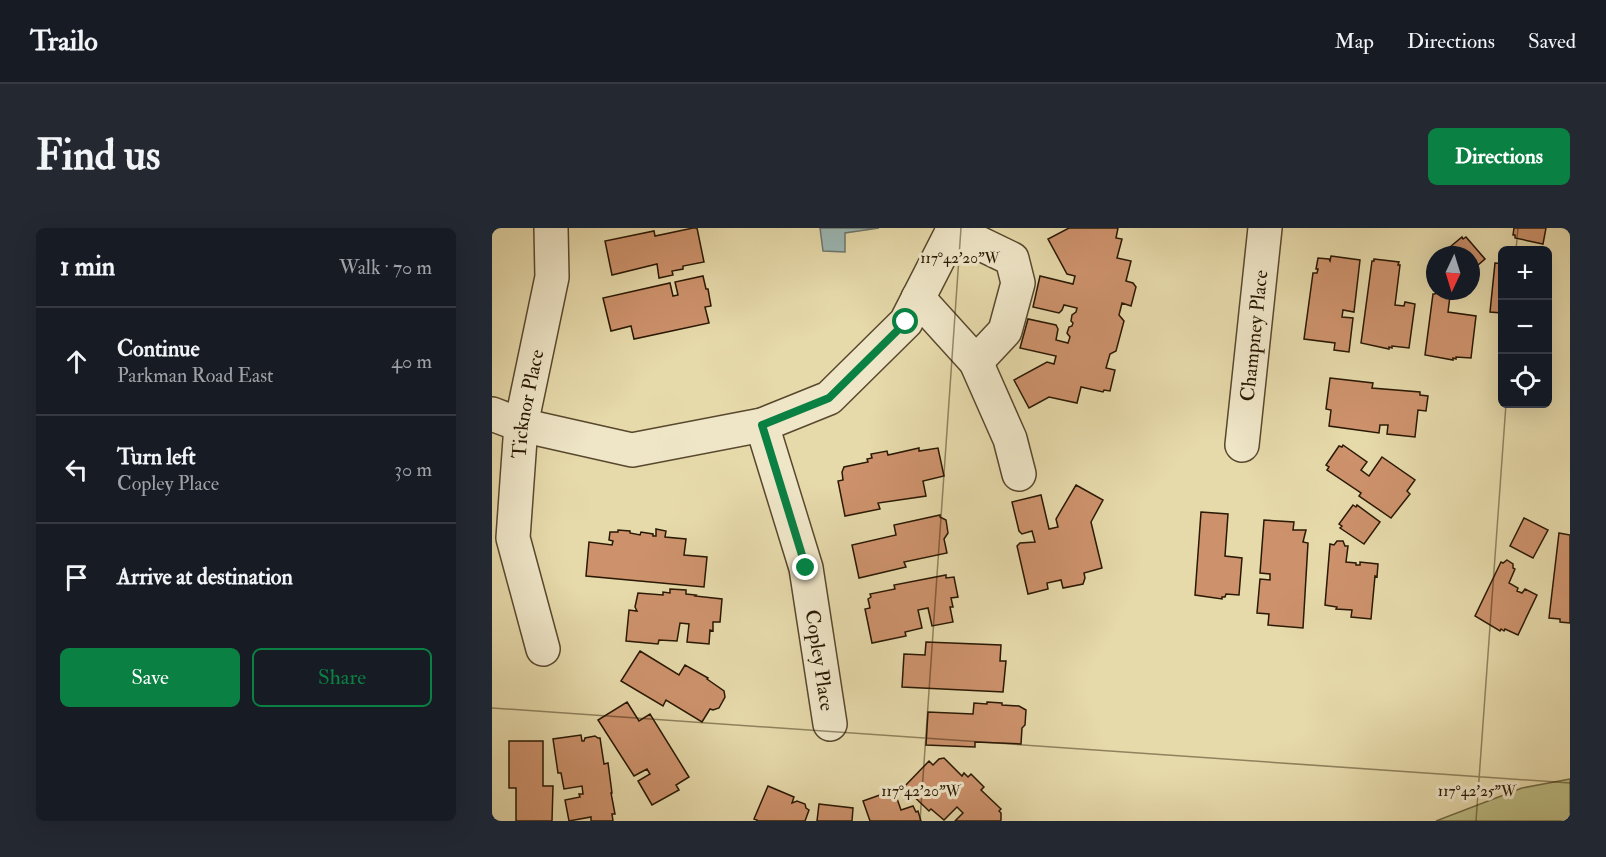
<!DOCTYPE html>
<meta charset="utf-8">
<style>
body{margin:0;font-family:"IM FELL Double Pica",serif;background:#242831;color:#f1f3f6}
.controls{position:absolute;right:18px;top:18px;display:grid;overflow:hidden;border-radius:9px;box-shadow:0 6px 24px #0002}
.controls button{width:54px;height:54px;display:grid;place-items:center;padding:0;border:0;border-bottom:2px solid #363941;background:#171b24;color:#f1f3f6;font:30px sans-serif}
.compass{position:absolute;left:934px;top:18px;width:54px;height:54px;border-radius:50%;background:#171b24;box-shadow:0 6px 24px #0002;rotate:184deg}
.stop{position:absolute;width:18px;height:18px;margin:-14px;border:4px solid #0b8043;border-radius:50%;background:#fff}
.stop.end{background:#0b8043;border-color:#fff;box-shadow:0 2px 6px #0008}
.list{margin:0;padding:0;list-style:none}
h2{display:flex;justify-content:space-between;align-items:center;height:78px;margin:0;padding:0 24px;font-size:26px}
h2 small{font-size:20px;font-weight:400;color:#9ea1a6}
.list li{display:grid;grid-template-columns:39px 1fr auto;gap:18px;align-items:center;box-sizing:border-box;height:108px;padding:0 24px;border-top:2px solid #363941}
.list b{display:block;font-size:22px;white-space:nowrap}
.list p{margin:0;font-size:20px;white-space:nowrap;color:#9ea1a6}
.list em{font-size:20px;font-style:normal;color:#9ea1a6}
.actions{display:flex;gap:12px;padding:18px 24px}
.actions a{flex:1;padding:14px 0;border:2px solid #0b8043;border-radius:9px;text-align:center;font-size:21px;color:#0b8043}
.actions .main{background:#0b8043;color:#fff}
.icon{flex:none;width:33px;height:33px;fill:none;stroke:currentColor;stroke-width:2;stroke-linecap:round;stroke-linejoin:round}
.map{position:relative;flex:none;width:1078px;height:593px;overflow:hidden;border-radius:9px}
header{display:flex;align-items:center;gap:36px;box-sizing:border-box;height:84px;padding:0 30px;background:#171b24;border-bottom:2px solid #363941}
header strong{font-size:28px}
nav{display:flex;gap:33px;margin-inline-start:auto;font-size:21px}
.intro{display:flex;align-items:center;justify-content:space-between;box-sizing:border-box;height:144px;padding:0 36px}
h1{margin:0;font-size:42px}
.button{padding:15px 27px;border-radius:9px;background:#0b8043;color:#fff;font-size:21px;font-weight:700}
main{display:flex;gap:36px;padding:0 36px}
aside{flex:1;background:#171b24;border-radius:9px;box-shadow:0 6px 24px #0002}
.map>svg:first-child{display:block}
</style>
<header>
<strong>Trailo</strong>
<nav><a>Map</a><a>Directions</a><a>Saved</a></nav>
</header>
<div class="intro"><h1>Find us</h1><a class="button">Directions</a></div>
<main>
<aside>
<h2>1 min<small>Walk · 70 m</small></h2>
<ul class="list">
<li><svg class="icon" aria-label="ahead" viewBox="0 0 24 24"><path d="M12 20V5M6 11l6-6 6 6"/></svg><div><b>Continue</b><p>Parkman Road East</p></div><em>40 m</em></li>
<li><svg class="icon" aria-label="left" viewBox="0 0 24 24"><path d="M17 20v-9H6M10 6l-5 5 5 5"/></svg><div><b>Turn left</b><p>Copley Place</p></div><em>30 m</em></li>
<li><svg class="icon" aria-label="arrive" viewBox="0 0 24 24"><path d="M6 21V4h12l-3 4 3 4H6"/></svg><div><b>Arrive at destination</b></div></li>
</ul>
<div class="actions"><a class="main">Save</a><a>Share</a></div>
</aside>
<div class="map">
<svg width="1078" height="593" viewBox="0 0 1078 593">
<rect width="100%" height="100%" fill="#e6d9aa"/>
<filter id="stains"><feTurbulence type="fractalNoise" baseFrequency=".00333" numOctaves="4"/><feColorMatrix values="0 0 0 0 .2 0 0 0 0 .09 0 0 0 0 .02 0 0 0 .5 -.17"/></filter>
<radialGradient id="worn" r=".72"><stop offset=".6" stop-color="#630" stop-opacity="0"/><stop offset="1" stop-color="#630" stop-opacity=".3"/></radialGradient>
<path fill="#bcbd84" stroke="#726a44" stroke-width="1.5" d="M1078 551V593H944L1030 560Z"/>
<path fill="#9bb7b4" stroke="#6d776d" stroke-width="1.5" d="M328 0H387L353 5V24L331 23Z"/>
<path fill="#cd926c" stroke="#291803" stroke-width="1.5" d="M201 0H205L212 34 191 38V41L180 43 181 47 167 50 165 36 120 47 113 13 162 3 163 8Z
M577 0H626L624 10 630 11 625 30 639 33 634 53 641 55 644 59 639 78 630 75 627 87 632 93 624 123 618 126 614 140 623 142 618 163 612 162 611 164 589 159 585 175 557 169 537 180 522 152 555 134 562 136 564 128 528 120 536 91 564 97 566 101 564 112 576 115 578 109 575 105 577 99 580 98 581 95 579 93 580 87 584 84 585 80 572 77 570 82 567 85 541 79 548 48 581 56 583 48 575 46 556 11Z
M1022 0H1054L1051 16 1023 10V7H1021Z
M970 9 971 11 974 9 993 31 979 43V27H952V24Z
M839 28 868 32 862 84 851 82 850 89 861 90 857 124 842 122 843 115 812 111 821 45H825L826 41H824L826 30 837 31 838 33Z
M882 31 907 34 906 37H908L903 77 912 78 913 74 923 76 917 120 900 118V120L897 119V121L869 115 880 33H882Z
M1003 35 1011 36V87L1010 85 998 84Z
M211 48 214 61H216L219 78 213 79 217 95 142 111 139 98 119 103 111 70 178 55 181 68 186 67 183 54Z
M945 63H954L955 68H958L956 84 984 88 979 130 964 129V131L961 130V132L933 127 941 66H943Z
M838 150 881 155 880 160 928 164V167L936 168 934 183 926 182 923 209 895 206 896 197H888L887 205 837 198 839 182 834 181Z
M851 217 875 234 869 242 877 248 890 229 923 252 915 263 918 266 899 290 867 268 869 265 835 242 837 239 834 237 847 218 850 219Z
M427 220V223L446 220 452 248 431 253 434 268 386 275 388 281 353 288 346 253 351 252 350 244 352 239 376 234 375 231 380 230 379 226 395 223 396 227Z
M584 257 611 272 599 294 610 340 592 345 593 350 591 356 571 360 569 352 555 355 556 361 536 366 525 318 528 315 543 314 540 303 530 306 527 303 520 274 549 267 557 301 566 299 564 291Z
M861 277 864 279 865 277 888 294 872 316 848 300 850 298 847 296Z
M709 284 736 286 733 328 750 330 747 367 734 366 733 369H730V371L703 367Z
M448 287V289L454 292 456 305 452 311 455 325 412 334 414 339 367 350 360 317 404 307 402 297Z
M1032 290 1056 302 1041 330 1018 318Z
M772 292 802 294 801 302H814L811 314 816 315 811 400 776 397 777 386 765 385 768 351 778 352V346L768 345Z
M164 301 174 303 173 309 194 311 192 327 215 329 212 359 94 348 97 314 120 317 121 313 117 312 118 304H126V302L138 303V305L148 307 149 304 161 306V308H164Z
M1067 305 1078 307V395L1068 394V391L1057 390Z
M845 313H851L853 318H856L854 334 864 335V337H868V334L886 336 885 349 883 348 879 391 859 389 860 382 844 381 845 379 833 377 838 316 842 317Z
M1015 332 1021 336V340L1023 341 1017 355 1026 360 1025 363 1030 365 1033 361 1045 367 1026 407 1013 401 1012 403 1009 401 1008 403 983 388 1009 334 1011 335Z
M454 347V350L462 349 466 369 459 370 461 379H458L461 394 440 398 436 380 426 382 430 400 413 404 414 408 380 415 373 381 378 380 376 371 379 369 378 366 403 361 402 357Z
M178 361 194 362V366L204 367 203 368 230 371 228 394H221V403L218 402 217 416 195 414 197 396 188 395 185 413 167 412 166 416 134 413 137 382 145 383 143 379 146 365 171 367V364L178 365Z
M434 414 509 417 508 433H514L511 464 410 459 412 426 433 427Z
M148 423 187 447 193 437 216 450 215 451 232 463 233 469 227 480 221 482 218 481 210 494 174 472 171 478 129 453Z
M135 474 147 493 158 486 197 549 184 557 187 562 160 577 146 553 158 546 155 541 142 548 106 492Z
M495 474 510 475V477L527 478 534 482 533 497 530 500 529 516 483 514V519L434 517 436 484 481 486 482 475 495 476Z
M89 507 90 513H92L93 510 103 508 106 510H108L112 536 116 535 120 565H119L123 586H120L121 593H99V589L77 593 73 572 88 569 87 566H91L90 558 72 561 69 545H66L61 511Z
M17 513H51V558H61L60 593H24V560H17Z
M452 530 470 548 472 545 476 549 479 546 492 559 489 562 509 581 507 583 509 585V592L508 593H463L471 585 465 579 452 592 439 581 437 583 412 559 437 533 441 537 447 531Z
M276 558 302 569 300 575 305 573 313 576 314 580 317 582 313 593H265V592L262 591Z
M402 562 409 582 421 578 424 584 426 583 429 593H378L371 573Z
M327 576 361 580 360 593H325Z"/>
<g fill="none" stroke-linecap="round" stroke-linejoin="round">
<defs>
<g id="minor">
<path d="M460 2 520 31 526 55 513 103 484 134"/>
<path d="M426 70 484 134 518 211 527 246"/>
<path d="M0 186 29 197 140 222 270 197 337 170 414 94 462 0"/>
<path id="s1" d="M270 197 314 340 338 496"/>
<path id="s2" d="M750 217 773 0"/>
<path id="s3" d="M51 421 21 310 29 197 60 49 59 0"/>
</g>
</defs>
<use href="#minor" stroke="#58482d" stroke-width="36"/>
<use href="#minor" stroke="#efe6c8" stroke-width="33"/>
</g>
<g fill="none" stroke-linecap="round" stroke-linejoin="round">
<path stroke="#0b8043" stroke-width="8" d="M314 340 270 197 337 170 414 94"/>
</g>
<path fill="none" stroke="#291803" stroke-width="1.5" stroke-opacity="0.45" d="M1024 22 1026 0M0 480 1078 555M428 593 469 0M984 593 1014 176"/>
<g text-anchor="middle" stroke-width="6" stroke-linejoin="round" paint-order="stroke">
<g font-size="20" fill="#291803" stroke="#efe6c8">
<text dy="7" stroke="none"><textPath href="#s2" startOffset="110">Champney Place</textPath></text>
<text dy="7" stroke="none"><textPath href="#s3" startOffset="250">Ticknor Place</textPath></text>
<text dy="7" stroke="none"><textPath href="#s1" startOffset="243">Copley Place</textPath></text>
</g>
</g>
<g font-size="15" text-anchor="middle" fill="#291803" stroke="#efe6c8" stroke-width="6" stroke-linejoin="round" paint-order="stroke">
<text x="468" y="35">117°42'20"W</text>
<text x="429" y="568">117°42'20"W</text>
<text x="985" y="568">117°42'25"W</text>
</g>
<rect width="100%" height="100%" filter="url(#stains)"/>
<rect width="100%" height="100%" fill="url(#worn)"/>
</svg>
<div class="controls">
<button>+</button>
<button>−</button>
<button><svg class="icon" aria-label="locate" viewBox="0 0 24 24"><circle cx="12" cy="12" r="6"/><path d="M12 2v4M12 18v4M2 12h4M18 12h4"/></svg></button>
</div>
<svg class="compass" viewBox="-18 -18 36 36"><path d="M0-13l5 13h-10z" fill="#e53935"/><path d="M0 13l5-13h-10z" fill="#9ea1a6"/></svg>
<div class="stop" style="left:414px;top:94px"></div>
<div class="stop end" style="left:314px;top:340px"></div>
</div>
</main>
